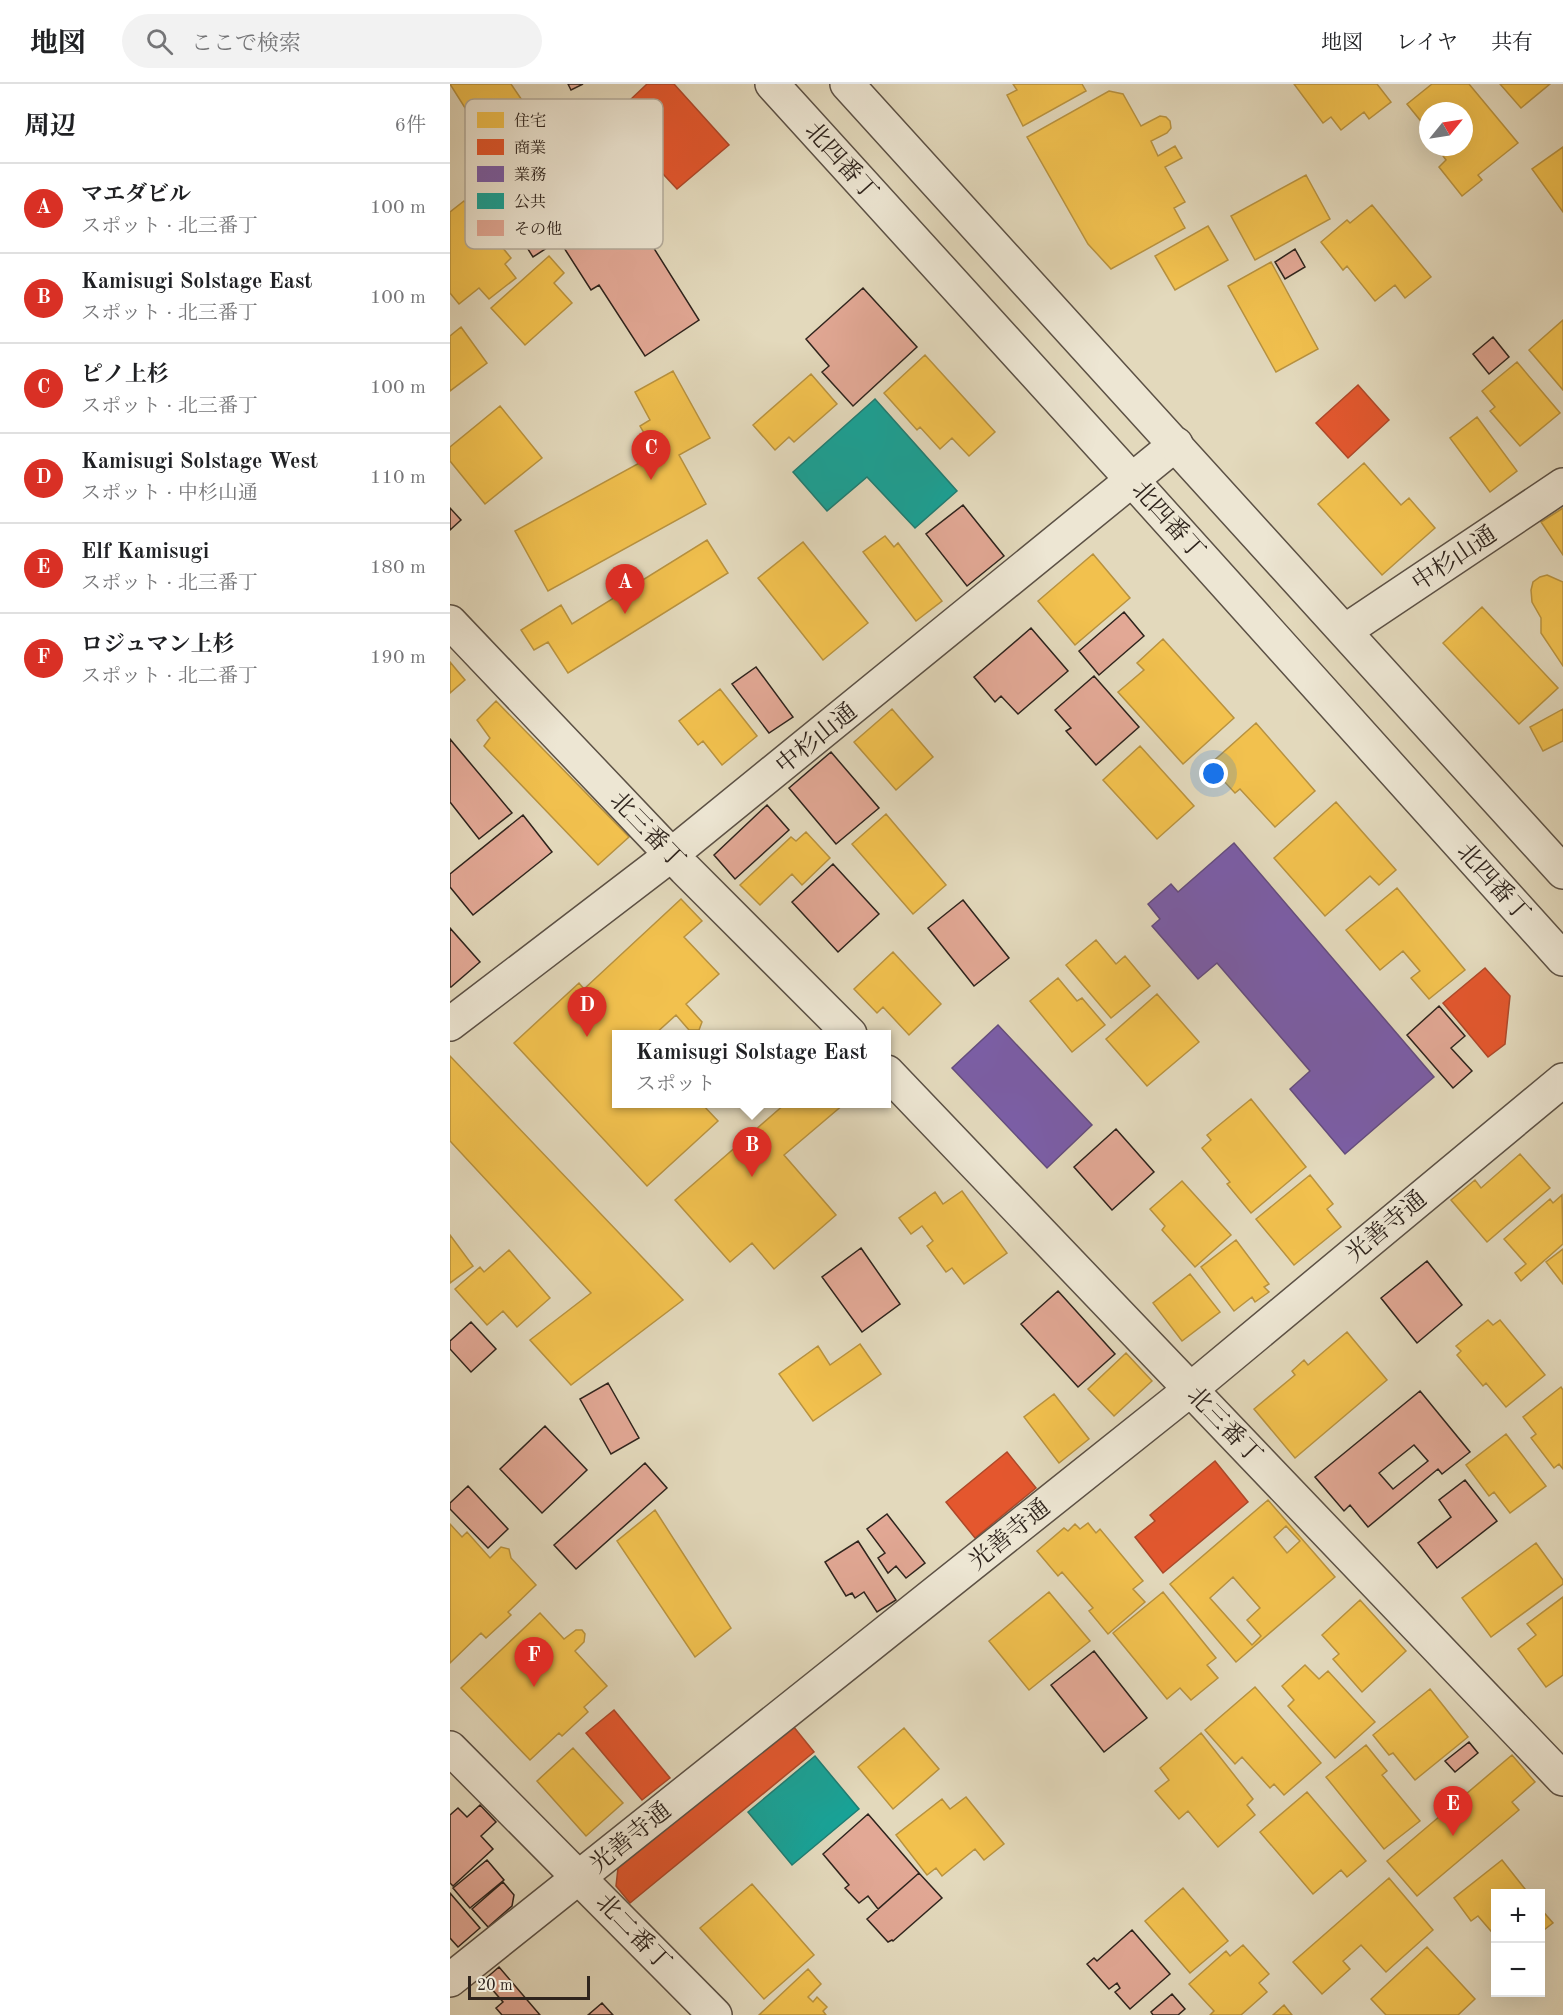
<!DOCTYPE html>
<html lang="ja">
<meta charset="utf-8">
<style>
body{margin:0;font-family:"Old Standard TT","Noto Serif JP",serif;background:#f2f2f2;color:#202124}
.controls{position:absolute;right:18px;bottom:18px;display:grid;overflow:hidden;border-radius:0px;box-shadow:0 6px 24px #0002}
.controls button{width:54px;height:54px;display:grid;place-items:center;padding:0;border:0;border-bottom:2px solid #e0e0e0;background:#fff;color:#202124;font:30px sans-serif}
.compass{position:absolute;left:969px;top:18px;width:54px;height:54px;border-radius:50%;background:#fff;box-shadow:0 6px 24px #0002;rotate:60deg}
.scale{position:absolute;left:18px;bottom:15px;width:122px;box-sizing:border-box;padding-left:6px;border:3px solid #2f241d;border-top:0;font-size:16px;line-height:21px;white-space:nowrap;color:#2f241d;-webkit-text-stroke:4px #ede6d3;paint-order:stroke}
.you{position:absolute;left:764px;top:690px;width:21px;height:21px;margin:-15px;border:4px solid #fff;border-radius:50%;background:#1a73e8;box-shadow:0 0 0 9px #1a73e833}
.badge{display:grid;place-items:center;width:39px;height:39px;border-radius:50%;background:#d93025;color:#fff;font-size:20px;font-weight:700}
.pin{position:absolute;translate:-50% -50px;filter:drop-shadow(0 2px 3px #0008)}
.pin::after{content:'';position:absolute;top:32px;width:21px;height:18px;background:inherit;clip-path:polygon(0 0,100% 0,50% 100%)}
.popup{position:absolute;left:162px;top:946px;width:279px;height:78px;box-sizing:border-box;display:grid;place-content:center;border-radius:0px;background:#fff;filter:drop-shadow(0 2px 4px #0005);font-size:20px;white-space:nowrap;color:#757577}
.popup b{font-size:22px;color:#202124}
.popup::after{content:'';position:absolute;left:50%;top:100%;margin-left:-12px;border:12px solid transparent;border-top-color:#fff}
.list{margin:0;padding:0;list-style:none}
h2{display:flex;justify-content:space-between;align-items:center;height:78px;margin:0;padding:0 24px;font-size:26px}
h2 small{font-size:20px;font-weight:400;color:#757577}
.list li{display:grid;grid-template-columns:39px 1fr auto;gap:18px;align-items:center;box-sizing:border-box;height:90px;padding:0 24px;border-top:2px solid #e0e0e0}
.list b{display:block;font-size:22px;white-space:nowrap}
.list p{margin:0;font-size:20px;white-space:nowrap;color:#757577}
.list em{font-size:20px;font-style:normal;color:#757577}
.icon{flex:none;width:33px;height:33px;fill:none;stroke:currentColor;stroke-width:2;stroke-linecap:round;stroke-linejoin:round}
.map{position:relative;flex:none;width:1113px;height:1931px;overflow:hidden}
header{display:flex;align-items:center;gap:36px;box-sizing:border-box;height:84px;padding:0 30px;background:#fff;border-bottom:2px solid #e0e0e0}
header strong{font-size:28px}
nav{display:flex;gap:33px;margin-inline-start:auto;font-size:21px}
.search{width:420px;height:54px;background:#f2f2f2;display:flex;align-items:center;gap:15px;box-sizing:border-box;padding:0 21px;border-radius:33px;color:#757577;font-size:22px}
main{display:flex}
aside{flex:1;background:#fff}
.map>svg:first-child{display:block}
</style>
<header>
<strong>地図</strong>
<div class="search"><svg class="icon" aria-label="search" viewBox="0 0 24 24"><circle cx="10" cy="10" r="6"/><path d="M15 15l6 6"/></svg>ここで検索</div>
<nav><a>地図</a><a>レイヤ</a><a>共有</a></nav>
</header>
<main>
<aside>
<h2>周辺<small>6件</small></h2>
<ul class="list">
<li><span class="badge">A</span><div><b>マエダビル</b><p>スポット · 北三番丁</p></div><em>100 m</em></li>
<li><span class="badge">B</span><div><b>Kamisugi Solstage East</b><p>スポット · 北三番丁</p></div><em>100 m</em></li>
<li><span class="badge">C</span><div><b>ピノ上杉</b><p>スポット · 北三番丁</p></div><em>100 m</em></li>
<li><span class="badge">D</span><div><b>Kamisugi Solstage West</b><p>スポット · 中杉山通</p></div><em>110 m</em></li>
<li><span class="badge">E</span><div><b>Elf Kamisugi</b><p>スポット · 北三番丁</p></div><em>180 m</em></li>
<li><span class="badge">F</span><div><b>ロジュマン上杉</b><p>スポット · 北二番丁</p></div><em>190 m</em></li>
</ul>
</aside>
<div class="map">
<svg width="1113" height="1931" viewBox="0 0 1113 1931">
<rect width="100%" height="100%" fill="#e3d9bc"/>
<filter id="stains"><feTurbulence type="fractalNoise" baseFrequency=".00333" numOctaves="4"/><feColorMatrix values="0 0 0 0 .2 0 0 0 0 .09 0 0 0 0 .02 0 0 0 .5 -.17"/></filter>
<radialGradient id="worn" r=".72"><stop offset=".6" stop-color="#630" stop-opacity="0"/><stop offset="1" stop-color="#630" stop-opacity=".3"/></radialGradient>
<path fill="#f2c14e" stroke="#b8923f" stroke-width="1.5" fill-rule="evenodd" d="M0 0H61L93 47 59 70 32 29 22 35Z
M563 0H632L636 7 573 42 557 11 567 6Z
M844 0H927L941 18 919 35 914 28 891 46 881 33 873 39Z
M982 0H1019L1068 59 1028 91 1032 96 1012 112 989 83 996 76 993 72 1004 63H1014V27H978V46L957 20Z
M1050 0H1100L1071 24Z
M659 7 673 10 691 42 710 32 716 33 720 37 721 44 717 49 701 57 708 72 725 62 732 74 715 83 735 118 724 124 735 144 661 185 638 160 577 53Z
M1113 63V128L1082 85Z
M856 91 880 135 805 176 781 132Z
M14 117 61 174 55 180 66 194 39 215 29 204 9 220 0 209V128Z
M922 121 981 193 955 214 945 201 925 217 897 182 893 186 871 158 897 136 900 139Z
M758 142 778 176 725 206 705 172Z
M99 172 114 189 104 199 122 219 75 261 41 224Z
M821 178 868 265 826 288 778 202Z
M1113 236V306L1079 266Z
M11 243 37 279 0 307V252Z
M475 271 545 348 519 372 502 354 490 365 470 343 467 346 434 309Z
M1067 278 1110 329 1070 362 1040 327 1045 323 1032 307Z
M223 287 260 354 229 371 256 420 98 507 65 447 206 370 190 342 200 336 185 308Z
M361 290 387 320 344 358 339 353 325 366 303 341Z
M50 322 92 374 35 420 0 377V363Z
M1027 333 1067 387 1040 408 1000 354Z
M914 379 951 421 959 414 985 444 932 491 868 420Z
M1113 424V471L1091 438Z
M435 452 444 463 448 459 492 517 466 537 413 468Z
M257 456 278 489 118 589 98 558 84 566 71 546 111 521 122 540Z
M353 458 418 539 373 576 308 494Z
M643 470 680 514 625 561 588 517Z
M1097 491 1113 498V582L1091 549V534L1082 518 1081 506 1083 498 1090 493Z
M1032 523 1108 604 1069 640 993 559Z
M713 555 784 634 733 680 668 608 694 586 687 579Z
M0 578 15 596 0 609Z
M270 605 307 652 272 681 253 657 248 661 229 637Z
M46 617 179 753 148 781 34 662 40 654 27 636Z
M442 625 483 673 446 706 404 658Z
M1113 625V657L1093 667 1080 643Z
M806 639 865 707 825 743 790 705 785 709 759 681Z
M690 662 744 722 707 755 653 696Z
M886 718 946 786 929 801 920 792 875 832 824 774Z
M436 730 496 801 463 830 402 760Z
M356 748 380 774 352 801 342 790 310 821 290 801 341 753 346 757Z
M947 804 1015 886 979 915 961 894 970 887 953 867 930 886 896 846Z
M231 815 252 837 234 853 269 890 236 920 252 938 249 946H239L226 931 205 950H167V1020H252L268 1037 197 1102 64 959 129 899 134 905Z
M646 856 666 880 675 872 700 902 661 934 616 881Z
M443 868 491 920 459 951 433 923 427 929 404 905Z
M608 894 627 917 632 914 655 941 622 968 580 917Z
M707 910 749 958 697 1002 656 955Z
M0 972 233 1216 121 1301 80 1256 141 1209 0 1057Z
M801 1015 856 1083 801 1129 777 1100 780 1098 752 1064 761 1056 757 1051Z
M335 1020H394L334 1071 386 1131 324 1185 302 1159 280 1178 225 1116Z
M1070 1070 1100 1104 1037 1158 1001 1116 1025 1096 1031 1104Z
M860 1091 883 1120 877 1125 891 1143 844 1181 806 1135Z
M732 1097 781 1151 745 1183 712 1146 715 1142 700 1125Z
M512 1107 557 1169 514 1200 502 1184 496 1188 477 1162 483 1157 472 1142 461 1150 449 1134 485 1108 493 1120Z
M1112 1111 1113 1160 1071 1197 1065 1189 1076 1180 1054 1155 1100 1115 1103 1119Z
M0 1151 23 1182 0 1199Z
M786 1156 819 1200 814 1203 819 1208 805 1218 802 1213 784 1227 751 1183Z
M1113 1165V1200L1096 1178Z
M59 1166 100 1214 67 1243 53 1227 37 1241 5 1205 30 1183 34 1188Z
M740 1190 770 1228 732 1257 703 1219Z
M1038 1236 1043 1241 1050 1236 1095 1291 1056 1323 1036 1299 1033 1302 1007 1271 1011 1267 1006 1262Z
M897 1248 937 1296 845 1374 804 1325 845 1291 842 1287 854 1276 858 1281Z
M410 1260 431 1290 363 1337 329 1290 368 1262 380 1281Z
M676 1269 702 1297 664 1332 638 1305Z
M1111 1303 1113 1306V1385L1109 1380 1104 1384 1081 1354 1086 1350 1073 1333Z
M604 1310 639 1355 609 1379 574 1333Z
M1056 1350 1096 1402 1060 1429 1044 1408 1039 1412 1016 1381Z
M818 1416 885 1493 786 1578 720 1500ZM836 1442 850 1457 837 1469 824 1453ZM783 1493 810 1524 797 1536 811 1552 802 1561 760 1514Z
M205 1426 281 1544 245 1573 167 1457Z
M638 1439 646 1449 650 1445 693 1497 683 1505 695 1518 658 1550 639 1527 643 1524 612 1488 608 1492 587 1467 614 1444 618 1447 625 1440 630 1445Z
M0 1440 12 1453 17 1448 40 1474 51 1463 59 1465 61 1474 86 1501 58 1528 61 1531 36 1554 31 1549 0 1579Z
M1086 1459 1113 1496V1500L1041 1553 1012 1514Z
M599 1508 640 1557 579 1606 539 1557Z
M713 1508 766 1574 757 1581 768 1594 741 1616 730 1604 717 1615 663 1549Z
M1113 1513V1591L1096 1603 1068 1565 1086 1551 1077 1540Z
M910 1516 956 1567 912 1608 883 1575 889 1570 872 1551Z
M90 1529 114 1555 126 1546H132L135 1550 134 1558 125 1567 157 1602 134 1623 138 1628 112 1652 109 1649 80 1676 11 1604Z
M855 1581 869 1595 878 1587 925 1638 885 1674 838 1622 844 1616 832 1602Z
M805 1603 871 1679 834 1711 824 1700 820 1704 792 1673 785 1680 755 1646Z
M980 1605 1018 1653 965 1696 943 1669 939 1671 923 1651Z
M454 1644 489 1685 443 1725 408 1683Z
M751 1649 803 1715 797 1721 805 1731 768 1763 738 1727 729 1735 705 1707 719 1696 710 1684Z
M916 1661 937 1687 932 1691 970 1737 934 1765 876 1693Z
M123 1664 173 1719 136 1752 87 1697Z
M1062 1671 1085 1698 1062 1718 1069 1726 967 1812 937 1777Z
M857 1708 916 1777 897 1793 891 1786 863 1810 810 1748Z
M516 1713 554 1760 534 1776 525 1765 492 1792 486 1784 477 1791 446 1751 492 1715 500 1725Z
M1052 1776 1079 1810H1046V1853L1028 1832 1021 1837 1004 1814Z
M939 1794 983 1846 936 1888 911 1861 893 1877 900 1885 872 1910 843 1878Z
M302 1800 364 1871 314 1915 250 1844Z
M733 1804 778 1857 740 1889 695 1837Z
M1090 1824 1103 1839 1090 1849Z
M793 1861 819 1890 809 1899 817 1908 791 1931H760L764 1927 739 1900 776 1867 780 1872Z
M977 1863 1025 1915 1008 1931H936L921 1915Z
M358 1885 371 1900 358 1913 363 1918 367 1913 377 1923 373 1927 376 1931H309Z
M834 1921 842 1931H823Z"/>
<path fill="#e4572e" stroke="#ae4829" stroke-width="1.5" d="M197 0H224L279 61 227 105 161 34Z
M908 301 939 336 898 374 866 339Z
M1035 884 1060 912 1055 960 1038 973 993 919Z
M557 1368 586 1404 525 1454 496 1418Z
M765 1377 798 1418 713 1489 685 1453 705 1437 700 1431Z
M164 1626 220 1694 192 1716 136 1649Z
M343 1642 364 1668 180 1819 166 1802 168 1784Z"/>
<path fill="#7b5ea7" stroke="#644d7e" stroke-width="1.5" d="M784 759 984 993 895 1070 840 1005 860 987 767 879 748 895 702 842 710 835 698 820 721 800 728 808Z
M548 941 642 1041 597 1084 502 984Z"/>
<path fill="#17a398" stroke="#1e7d73" stroke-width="1.5" d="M425 315 507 407 465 444 417 393 377 427 343 388Z
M365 1672 409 1725 342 1781 298 1728Z"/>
<path fill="#e2a895" stroke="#2f241d" stroke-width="1.5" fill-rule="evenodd" d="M118 0H133L121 6Z
M149 29 189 75 161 96 249 236 195 272 149 201 141 206 109 156 83 173 38 102Z
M845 165 855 183 835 195 825 178Z
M413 204 467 263 403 322 372 288 379 282 356 255Z
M1043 253 1059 273 1039 290 1023 270Z
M513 421 554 472 517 502 476 450Z
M0 424 11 436 0 446Z
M674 528 694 552 649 591 629 567Z
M581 544 618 587 568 630 551 612 545 618 524 593Z
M306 583 343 633 319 649 282 600Z
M644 592 689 643 646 681 616 647 621 644 605 626Z
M0 655 62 729 29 755 0 718Z
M381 668 429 724 386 760 339 704Z
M317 721 339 746 285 795 264 771Z
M73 731 102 768 23 831 0 803V790Z
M383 780 429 830 388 868 342 818Z
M513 816 559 874 524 902 478 844Z
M0 844 30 878 1 903H0Z
M989 922 1015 952 1001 964 1022 987 1003 1004 957 951Z
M666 1045 704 1088 662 1126 624 1083Z
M411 1164 450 1220 412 1248 372 1193Z
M977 1177 1012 1221 967 1259 931 1214Z
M608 1207 665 1270 628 1303 571 1240Z
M21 1238 46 1265 21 1288 0 1265V1257Z
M158 1299 189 1354 161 1370 130 1315Z
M970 1307 1020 1368 992 1390 988 1385 918 1443 900 1421 894 1427 865 1393ZM964 1361 978 1377 943 1405 929 1389Z
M95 1342 137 1386 92 1429 50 1385Z
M195 1379 217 1404 126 1485 104 1461Z
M1015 1396 1047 1437 987 1484 968 1459 1001 1433 989 1416Z
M18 1402 58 1445 38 1464 0 1425V1419Z
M437 1430 475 1479 456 1494 446 1482 438 1489 428 1474 435 1469 417 1445Z
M408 1457 446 1516 427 1528 414 1508 405 1514 402 1509 396 1512 375 1478Z
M644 1567 697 1634 654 1668 601 1601Z
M1019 1658 1028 1669 1005 1688 995 1677Z
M30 1721 46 1738 31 1752 43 1765 3 1802 0 1799V1731L8 1724 17 1733Z
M418 1730 469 1789 428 1825 418 1812 409 1819 395 1804 399 1801 373 1770Z
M37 1776 54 1796 20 1824 3 1804Z
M469 1789 492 1814 443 1857 442 1856 438 1858 417 1835Z
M53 1798 64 1811 62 1822 38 1843 22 1825Z
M0 1809 30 1844 8 1863 0 1854Z
M682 1846 720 1890 680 1925 665 1908 670 1904 667 1899 659 1905 637 1880 644 1874 647 1877Z
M49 1883 90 1931H52L46 1924 53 1918 34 1896Z
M722 1910 735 1925 728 1931H703L701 1928Z
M152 1919 163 1931H138Z"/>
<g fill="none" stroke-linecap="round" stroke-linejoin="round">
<defs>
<path id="minor" d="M0 538 235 785 400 950
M895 547 1113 401
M0 940 221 771 726 360
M437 988 1113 1695
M0 1664 265 1931
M0 1896 741 1305 1113 996"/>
<path id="tertiary" d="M322 0 683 397 1113 875
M397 0 1113 788"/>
</defs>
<use href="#minor" stroke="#5c5145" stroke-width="36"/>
<use href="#tertiary" stroke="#5c5145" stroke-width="36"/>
<use href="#minor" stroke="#ede6d3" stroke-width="33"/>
<use href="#tertiary" stroke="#ede6d3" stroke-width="33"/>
</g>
<g text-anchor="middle" stroke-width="6" stroke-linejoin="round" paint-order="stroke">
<g font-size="24" fill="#2f241d" stroke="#ede6d3">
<text transform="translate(392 77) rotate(48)" y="8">北四番丁</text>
<text transform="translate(719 436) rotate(48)" y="8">北四番丁</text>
<text transform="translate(1004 474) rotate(-34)" y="8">中杉山通</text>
<text transform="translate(366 654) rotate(-39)" y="8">中杉山通</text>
<text transform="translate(198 746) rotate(46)" y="8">北三番丁</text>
<text transform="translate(1044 798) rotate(48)" y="8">北四番丁</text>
<text transform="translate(936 1142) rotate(-40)" y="8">光善寺通</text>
<text transform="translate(775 1341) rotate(46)" y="8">北三番丁</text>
<text transform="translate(559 1450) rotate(-39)" y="8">光善寺通</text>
<text transform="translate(180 1753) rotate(-39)" y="8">光善寺通</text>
<text transform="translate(184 1848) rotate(46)" y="8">北二番丁</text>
</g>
</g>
<rect x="15" y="15" width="198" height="150" rx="9" fill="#ede6d3" stroke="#b4ac9c" stroke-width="1.5"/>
<rect x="27" y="28" width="27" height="16" fill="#f2c14e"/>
<rect x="27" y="55" width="27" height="16" fill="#e4572e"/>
<rect x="27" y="82" width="27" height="16" fill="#7b5ea7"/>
<rect x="27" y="109" width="27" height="16" fill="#17a398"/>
<rect x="27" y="136" width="27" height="16" fill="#e2a895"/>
<g font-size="16" fill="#2f241d">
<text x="64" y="42">住宅</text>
<text x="64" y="69">商業</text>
<text x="64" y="96">業務</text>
<text x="64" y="123">公共</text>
<text x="64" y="150">その他</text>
</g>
<rect width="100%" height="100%" filter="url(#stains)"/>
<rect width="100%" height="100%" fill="url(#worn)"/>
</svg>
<div class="controls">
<button>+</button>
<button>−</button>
</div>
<svg class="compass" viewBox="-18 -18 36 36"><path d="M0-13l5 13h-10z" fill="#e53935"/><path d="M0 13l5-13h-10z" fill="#757577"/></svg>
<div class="scale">20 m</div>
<div class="you"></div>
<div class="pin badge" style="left:175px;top:530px">A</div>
<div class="pin badge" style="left:302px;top:1093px">B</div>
<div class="popup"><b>Kamisugi Solstage East</b>スポット</div>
<div class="pin badge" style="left:201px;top:396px">C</div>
<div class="pin badge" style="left:137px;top:953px">D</div>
<div class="pin badge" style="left:1003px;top:1752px">E</div>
<div class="pin badge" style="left:84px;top:1603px">F</div>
</div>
</main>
